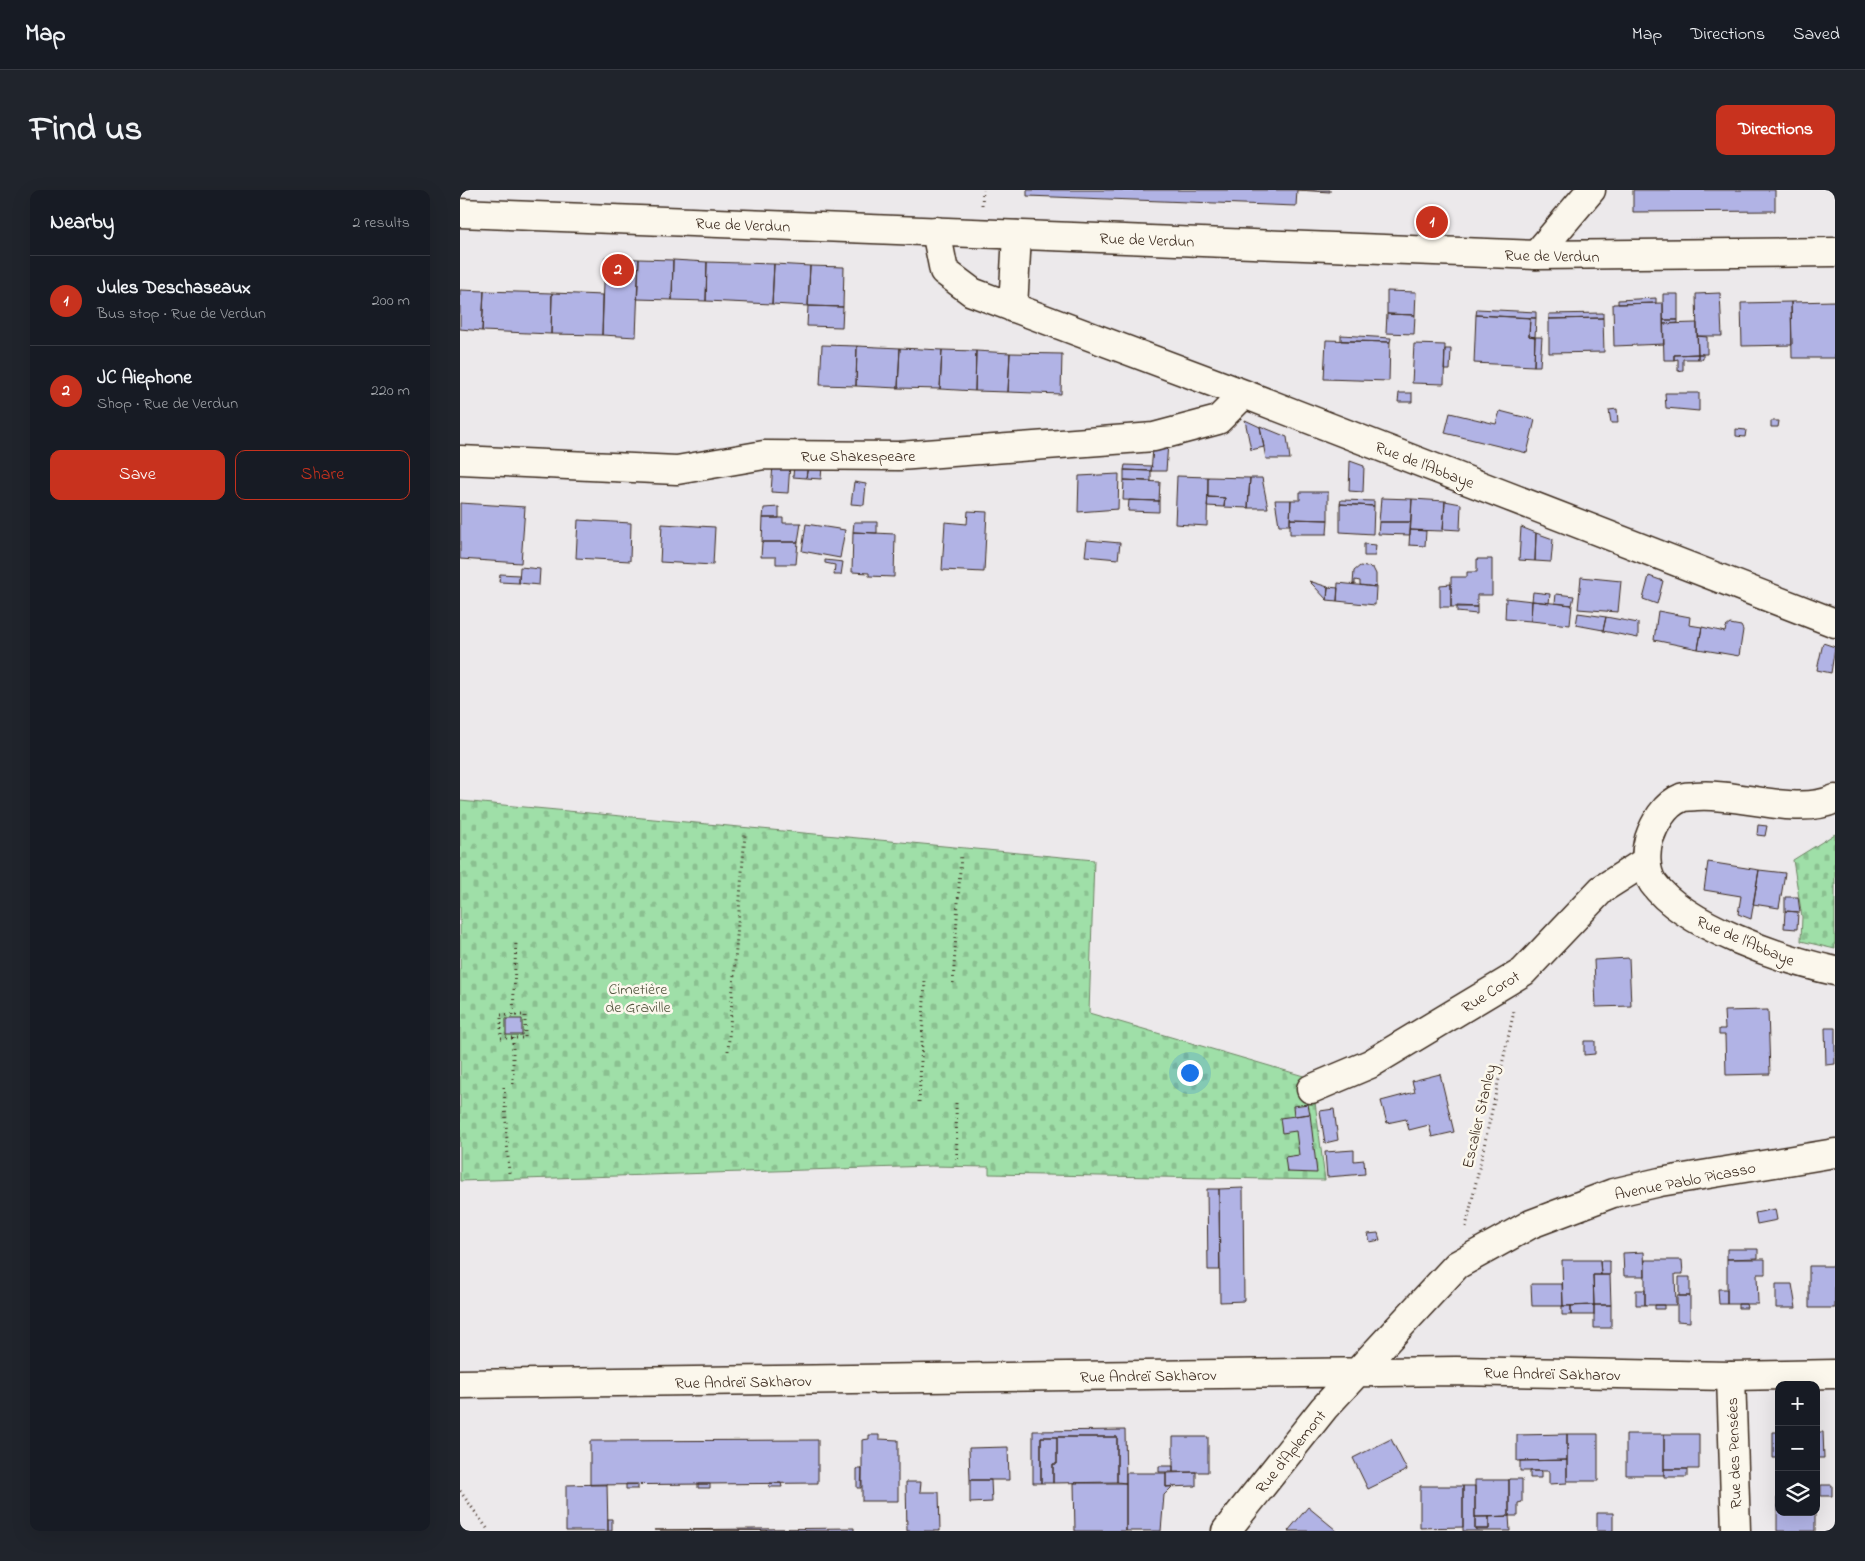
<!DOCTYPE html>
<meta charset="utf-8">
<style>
body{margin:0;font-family:"Indie Flower",sans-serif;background:#20242c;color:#f1f3f6}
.controls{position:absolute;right:15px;bottom:15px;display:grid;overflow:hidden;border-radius:10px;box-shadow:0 5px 20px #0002}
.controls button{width:45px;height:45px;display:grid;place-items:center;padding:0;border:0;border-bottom:1px solid #363941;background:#171b24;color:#f1f3f6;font:25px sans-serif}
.you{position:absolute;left:729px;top:882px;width:18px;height:18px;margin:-12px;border:4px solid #fff;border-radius:50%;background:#1a73e8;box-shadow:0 0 0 8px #1a73e833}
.badge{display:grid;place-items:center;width:32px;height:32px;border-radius:50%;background:#c8321e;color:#fff;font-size:16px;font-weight:700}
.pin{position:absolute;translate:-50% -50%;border:2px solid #fff;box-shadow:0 1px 5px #0006}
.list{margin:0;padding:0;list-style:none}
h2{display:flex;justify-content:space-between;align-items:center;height:65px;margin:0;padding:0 20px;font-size:21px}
h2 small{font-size:16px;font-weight:400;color:#9ea1a6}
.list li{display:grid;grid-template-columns:32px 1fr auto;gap:15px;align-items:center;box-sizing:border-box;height:90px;padding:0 20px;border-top:1px solid #363941}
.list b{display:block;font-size:19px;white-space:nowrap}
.list p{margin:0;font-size:16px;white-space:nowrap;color:#9ea1a6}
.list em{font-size:16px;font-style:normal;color:#9ea1a6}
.actions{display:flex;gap:10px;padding:15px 20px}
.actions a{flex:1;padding:11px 0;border:1px solid #c8321e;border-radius:10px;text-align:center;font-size:18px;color:#c8321e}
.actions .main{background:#c8321e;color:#fff}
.icon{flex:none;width:28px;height:28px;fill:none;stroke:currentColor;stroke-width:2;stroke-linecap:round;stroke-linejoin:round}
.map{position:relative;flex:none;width:1375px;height:1341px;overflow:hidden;border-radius:10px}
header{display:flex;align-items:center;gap:30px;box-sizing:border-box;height:70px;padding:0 25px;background:#171b24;border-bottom:1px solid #363941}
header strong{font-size:24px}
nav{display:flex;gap:28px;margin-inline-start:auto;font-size:18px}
.intro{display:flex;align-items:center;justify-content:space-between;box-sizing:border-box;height:120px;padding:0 30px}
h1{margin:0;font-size:35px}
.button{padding:12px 22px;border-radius:10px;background:#c8321e;color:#fff;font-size:18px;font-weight:700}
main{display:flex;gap:30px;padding:0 30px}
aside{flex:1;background:#171b24;border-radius:10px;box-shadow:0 5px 20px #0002}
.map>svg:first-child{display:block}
</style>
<header>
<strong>Map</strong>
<nav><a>Map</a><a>Directions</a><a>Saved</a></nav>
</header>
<div class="intro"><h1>Find us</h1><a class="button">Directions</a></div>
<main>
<aside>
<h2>Nearby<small>2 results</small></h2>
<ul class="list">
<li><span class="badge">1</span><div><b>Jules Deschaseaux</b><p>Bus stop · Rue de Verdun</p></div><em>200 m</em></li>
<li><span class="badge">2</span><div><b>JC Aiephone</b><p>Shop · Rue de Verdun</p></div><em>220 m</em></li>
</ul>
<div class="actions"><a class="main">Save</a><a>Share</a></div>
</aside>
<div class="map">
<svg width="1375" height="1341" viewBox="0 0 1375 1341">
<defs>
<pattern id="cemetery-stones" width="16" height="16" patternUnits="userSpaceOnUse" patternTransform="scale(1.25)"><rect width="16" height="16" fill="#9fdfa8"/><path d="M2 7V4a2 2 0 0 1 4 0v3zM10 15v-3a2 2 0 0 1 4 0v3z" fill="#8ac090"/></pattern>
</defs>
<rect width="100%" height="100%" fill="#ece9eb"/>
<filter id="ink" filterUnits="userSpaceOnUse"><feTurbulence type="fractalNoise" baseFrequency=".02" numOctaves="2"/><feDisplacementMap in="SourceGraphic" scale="10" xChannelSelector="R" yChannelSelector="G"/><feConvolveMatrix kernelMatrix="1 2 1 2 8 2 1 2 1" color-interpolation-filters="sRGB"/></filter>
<g filter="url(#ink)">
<path fill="url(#cemetery-stones)" stroke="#6d8463" d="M0 611 634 670 629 823 847 887 855 912 865 990 529 984V977L471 976 0 991Z
M1375 644V759L1341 751 1342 727 1333 670Z"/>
<path fill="#b1b3e5" stroke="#3b2a1e" d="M567 0H870V2L837 0 836 16 567 6Z
M1173 0H1315V21L1173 22Z
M145 67 179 69 176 147 142 145Z
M179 69 213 70 212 110 177 109Z
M213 70 247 72 246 111 212 110Z
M247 72 314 74 312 114 246 111Z
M314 74 350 76 348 116 312 114Z
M350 76 384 77 383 117 348 116Z
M0 100 24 101 22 141 0 139Z
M24 101 92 103 91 144 22 141Z
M927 101 956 102 955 125 927 124Z
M92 103 143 105 142 145 91 144Z
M1260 103 1262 146H1237L1236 104Z
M1203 104H1218V130H1203Z
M1196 108V113L1158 114V110Z
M1375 111V168H1332L1331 112Z
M1331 112 1332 155 1282 156 1281 113Z
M1203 113 1204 154 1154 156 1153 114Z
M348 116 383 117 382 137 347 136Z
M1017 119 1076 122V128L1016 125Z
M1143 123V128L1089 129V124Z
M927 124 955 125 954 144 926 143Z
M1016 125 1070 128 1069 146 1075 147 1074 176 1014 173Z
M1070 128H1076L1075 147 1069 146Z
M1143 128 1144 162 1089 163V129Z
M1203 130H1218V133L1203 134Z
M1237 133 1238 164 1214 165V170H1204L1203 134Z
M881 145 931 148 930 152 881 151Z
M1237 146 1247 147V164H1238Z
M1075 147H1082L1080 176H1074Z
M866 150 930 152 929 191 864 189Z
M954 154 985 155 984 194 952 193Z
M362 155 397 156 396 196 360 195Z
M397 156 440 158 438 198 396 196Z
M440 158 482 160 480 199 438 198Z
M985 159H991L990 180H984Z
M482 160 516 161 515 201 480 199Z
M516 161 550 163 548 202 515 201Z
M550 163 602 164 601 204 548 202Z
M1238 164H1243V169H1238Z
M1238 164V169H1223V180L1218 181V169L1214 170V165Z
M939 203H952V212H938Z
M1205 203H1239V221L1206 218Z
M1157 219 1158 233H1151L1149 220Z
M1040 221 1075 230 1067 263 985 243 990 223 1036 234Z
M785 230 800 237 804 257 791 260Z
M1311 231H1319L1318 237H1311Z
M800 236 827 247 830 269H806Z
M1276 239 1286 240 1285 247 1276 246Z
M708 253 706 281H691L693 259Z
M890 271 904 276 903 302 889 301Z
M313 274H330L328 303 311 302Z
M334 274 348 275 346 288 333 287Z
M348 275 362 276 361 289 346 288Z
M665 275 692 276 691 281 664 280Z
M664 280 691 281V291L664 290Z
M659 284 658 319 618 322 619 286Z
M717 286 748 287 747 336 715 334Z
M748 287 790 288 788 318 764 317 765 308 748 307Z
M790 288H802L808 318H788Z
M664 290 700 292 699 311 663 310Z
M394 292 406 294 404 315 391 314Z
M840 302H868V330L830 329 831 310H840Z
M748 307 765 308 764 317 747 316Z
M921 308 952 309 951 332H919Z
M952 309 985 311 983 341 950 340Z
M669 310 699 311V322L668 321Z
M815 310H831L830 335H819Z
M881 310 914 311V316L880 314Z
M985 311 1001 314 1000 340 983 339Z
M0 313 65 317 61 373 0 369Z
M880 314 914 316 913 344 880 342Z
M319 317V328H303L304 318Z
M508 321 527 322 524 382 482 380 485 332 507 334Z
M303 328H323V333H341L338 352H302Z
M830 329 868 330 867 344H830Z
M118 330 171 333 170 371 116 368Z
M394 332H417V343L393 342Z
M919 332H951L950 345 918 344Z
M202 334 255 337 253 375 200 372Z
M346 334 385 340 380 368 342 361Z
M1061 337 1076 343 1075 371 1059 370Z
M950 340 966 341 965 356 949 355Z
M393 342 435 344 434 387 409 386V383L392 382Z
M1076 343 1093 349 1091 372 1075 371Z
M627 350 660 353 658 369 625 366Z
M302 352H338L336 374H316V367H301Z
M904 354 916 355 915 366H904Z
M1017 369H1032V405H1017V417H991V387H1007V382H1017Z
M365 370 383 372 381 385H374L375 375 365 373Z
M900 376 913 378 916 384V397L900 395V391L895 390V394H893L894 381Z
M60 377 80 379 79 395 59 393Z
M40 384 59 385V393L39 392Z
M1189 386 1203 391 1197 414 1183 409Z
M1121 387 1161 391 1158 422 1118 419Z
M849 391 868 397 867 410 854 396Z
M878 393 916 397 915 415 877 411Z
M991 394V417H980V395Z
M868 397 878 398 877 411 867 410Z
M1073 402 1090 404 1089 413 1072 411Z
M1096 404 1114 406 1112 415 1095 413Z
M1046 408 1072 411 1071 431 1045 429Z
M1072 411 1112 415 1110 435 1071 431Z
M997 416 1017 417V424L997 422Z
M1198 421 1230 427 1229 435 1242 437 1238 459 1194 450Z
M1118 423 1146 427 1143 440 1116 435Z
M1146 427 1178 433V448L1143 441Z
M1270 434 1281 436 1283 440 1279 466 1238 459 1242 437 1265 442 1266 437Z
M1363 453 1375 457 1371 483 1357 480Z
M1298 635 1307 636 1305 646 1297 645Z
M1248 672 1299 680 1291 729 1278 724 1281 706 1244 700Z
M1299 680 1325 683 1319 718 1293 714Z
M1325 707H1338L1340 722 1325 721Z
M1325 721 1338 722 1337 739 1324 738Z
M1169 768 1171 816 1136 817 1134 770Z
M1308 820 1310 884 1266 885 1265 845H1259V839H1265L1264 821Z
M46 829H62V845H46Z
M1365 838H1375V874L1366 875Z
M1124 851H1135V864L1124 865Z
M980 884 994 942 972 947 969 935 949 940 946 929 927 933 921 911 955 902 952 891Z
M848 914 850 924 834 926 833 916Z
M874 919 878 950 865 953 860 921Z
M850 924 857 983 827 982 825 967 839 965 836 941 822 943 820 928Z
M894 960V971L904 970 905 984 867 987 865 962Z
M783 998 784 1111 760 1112 759 999Z
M747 999H759L760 1080H748Z
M1315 1019 1317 1030 1297 1034 1295 1023Z
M918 1043 920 1050 910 1052 908 1044Z
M1267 1059H1298V1068L1267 1069Z
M1184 1062 1185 1086H1164L1163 1063Z
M1267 1069H1305V1084H1297L1298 1114H1267Z
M1102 1070H1140L1141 1085H1133L1134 1115 1103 1116Z
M1185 1070H1222L1223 1084H1215L1216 1115H1185Z
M1140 1071H1150V1085H1141Z
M1349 1076H1375V1118H1349Z
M1133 1085H1150L1151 1115H1134Z
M1219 1087H1230V1106H1219Z
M1071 1094H1102L1103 1116H1072Z
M1316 1094H1332L1336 1118H1316Z
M1258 1099H1267V1114H1259Z
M1176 1100H1185V1115H1176Z
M1217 1106H1230V1132L1217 1131Z
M1278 1114H1286L1287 1118H1278Z
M1134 1115H1151V1138H1134Z
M1134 1115V1125H1111V1116Z
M1195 1115H1204V1119H1195Z
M1102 1116H1111V1125H1102Z
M665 1240 666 1293 657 1292V1247H581V1293H573V1241Z
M1313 1242H1319V1268H1313Z
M1356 1242H1363L1364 1268H1356Z
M1107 1244V1270L1057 1271V1245Z
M1107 1244H1138V1291H1107Z
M1166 1244H1204V1285H1166Z
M1204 1244H1239V1279H1204Z
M409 1245H419V1249L438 1250V1311H402V1250L409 1249Z
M581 1247H597V1274H593V1293H581Z
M597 1247H657V1292L593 1293V1274H597Z
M713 1247H748V1282H713Z
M931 1249 947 1280 908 1299 893 1268Z
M358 1250V1293L130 1295V1251Z
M548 1257 549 1290H510L509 1258Z
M1107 1270V1293L1089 1294V1281H1060V1271Z
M699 1276H713V1282H699Z
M397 1279H402L401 1298H397Z
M1204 1279H1227V1287H1204Z
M1070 1281H1081V1288H1070Z
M736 1282V1296L706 1297V1283Z
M666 1283H706V1297L713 1296 704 1305 701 1341H666Z
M1049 1289H1062V1312L1058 1313V1326H1049Z
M510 1290H531L532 1312 510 1313Z
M1015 1290H1049V1326L1015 1327Z
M446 1292H461L460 1302H479L480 1341H447Z
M310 1293H321L322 1297H309Z
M614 1293H666V1341H615Z
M147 1294 148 1341H106V1295Z
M166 1294H178V1299H166Z
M238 1294H250V1298H238Z
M1361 1295H1372V1306H1361Z
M960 1296H1003V1337L960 1338Z
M1003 1296H1015V1339H1029V1327L1049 1326 1050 1341H1003Z
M1317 1308 1319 1322H1355V1341H1317Z
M848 1317 876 1340V1341H828Z
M1137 1323H1153V1341H1137Z
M1015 1327H1029V1339H1015Z
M148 1329H152V1341H148Z
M394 1338V1341L194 1340Z"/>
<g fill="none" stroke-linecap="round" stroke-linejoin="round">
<defs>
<path id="minor" d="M476 41 484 81 512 102 784 204 1375 433
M1076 65 1131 0
M553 118 557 45
M0 270 217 280 304 265 439 266 694 247 758 230 784 204
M1375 609C1337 627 1277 602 1236 606 1231 607 1225 606 1221 608 1205 614 1194 634 1189 649 1185 662 1185 681 1193 693 1224 736 1324 770 1375 781
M851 899 910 874 1063 782 1142 699 1186 671
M1271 1186 1276 1341"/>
<path id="tertiary" d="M0 1194 996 1181 1271 1186 1375 1184
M766 1341 864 1218 997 1075 1071 1034 1153 1003 1200 992 1375 963"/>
<path id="secondary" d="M0 23 1076 65 1375 62"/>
</defs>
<use href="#minor" stroke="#3b2a1e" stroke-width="31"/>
<use href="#tertiary" stroke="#3b2a1e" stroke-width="31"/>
<use href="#secondary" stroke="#3b2a1e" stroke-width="31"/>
<path stroke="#3b2a1e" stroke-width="3" stroke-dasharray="1 4" stroke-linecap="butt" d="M522 15 523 0
M493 793 501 664
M41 825H65V848H41Z
M53 825 56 751
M53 848V897
M268 861 285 644
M44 897 49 984
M459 912 465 791
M496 913 497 971
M1006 1037 1054 821
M0 1301 29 1341"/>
<use href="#minor" stroke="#fbf7ec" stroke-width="28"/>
<use href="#tertiary" stroke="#fbf7ec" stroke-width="28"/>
<use href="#secondary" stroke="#fbf7ec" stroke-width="28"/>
</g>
</g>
<g text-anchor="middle" stroke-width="5" stroke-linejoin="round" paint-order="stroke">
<g font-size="16" fill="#3b2a1e" stroke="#fbf7ec">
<text transform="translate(283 34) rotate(2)" y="6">Rue de Verdun</text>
<text transform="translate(687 49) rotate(2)" y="6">Rue de Verdun</text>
<text transform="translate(1092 65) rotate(1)" y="6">Rue de Verdun</text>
<text x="398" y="271">Rue Shakespeare</text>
<text transform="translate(965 274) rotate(21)" y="6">Rue de l'Abbaye</text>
<text transform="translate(1286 750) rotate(23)" y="6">Rue de l'Abbaye</text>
<text transform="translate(1030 801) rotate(-32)" y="6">Rue Corot</text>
<text transform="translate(1018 926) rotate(-77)" y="6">Escalier Stanley</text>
<text transform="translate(1225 990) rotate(-11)" y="6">Avenue Pablo Picasso</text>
<text transform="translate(1092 1183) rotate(1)" y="6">Rue Andreï Sakharov</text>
<text transform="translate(688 1185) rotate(-1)" y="6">Rue Andreï Sakharov</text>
<text transform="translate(283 1191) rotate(-1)" y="6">Rue Andreï Sakharov</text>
<text transform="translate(830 1261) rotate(-51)" y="6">Rue d'Aplemont</text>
<text transform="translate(1273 1263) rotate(-92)" y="6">Rue des Pensées</text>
</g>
<g font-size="16" fill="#545740" stroke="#fbf7ec">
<text x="178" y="804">Cimetière<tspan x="178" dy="18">de Graville</tspan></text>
</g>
</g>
</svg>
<div class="controls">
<button>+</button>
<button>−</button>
<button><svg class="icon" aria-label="layers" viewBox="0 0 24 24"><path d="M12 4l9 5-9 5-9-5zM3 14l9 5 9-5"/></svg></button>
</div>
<div class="you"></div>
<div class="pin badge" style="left:972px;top:32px">1</div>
<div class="pin badge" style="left:158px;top:80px">2</div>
</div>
</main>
